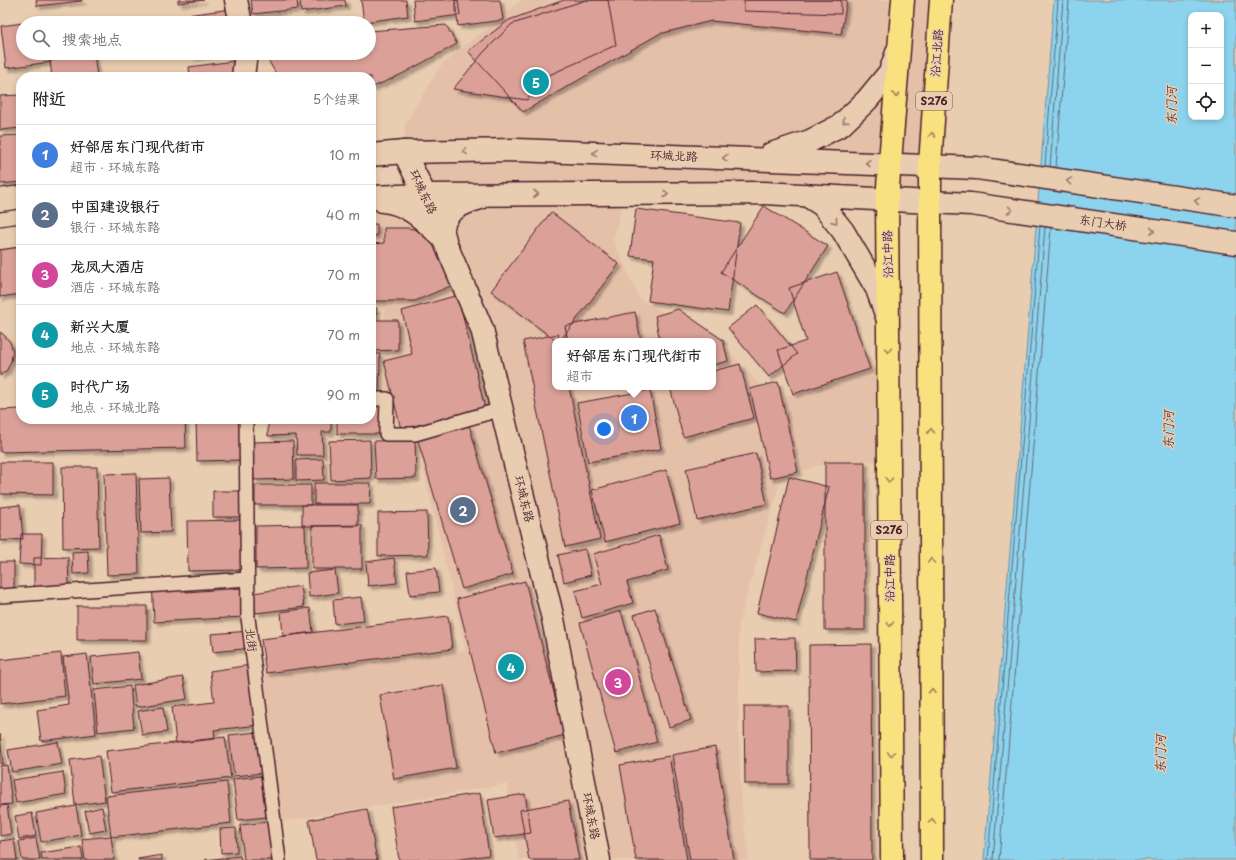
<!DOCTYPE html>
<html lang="zh">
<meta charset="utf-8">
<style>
body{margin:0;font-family:"Playpen Sans","LXGW WenKai TC",sans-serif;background:#f2f2f2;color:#202124}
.controls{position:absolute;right:12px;top:12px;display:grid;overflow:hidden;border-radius:8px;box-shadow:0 2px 6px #0003}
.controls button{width:36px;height:36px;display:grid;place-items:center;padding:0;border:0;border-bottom:1px solid #e0e0e0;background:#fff;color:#202124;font:20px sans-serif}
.you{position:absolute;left:604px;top:429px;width:14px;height:14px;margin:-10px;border:3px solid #fff;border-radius:50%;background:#1a73e8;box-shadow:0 0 0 6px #1a73e833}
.badge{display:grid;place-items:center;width:26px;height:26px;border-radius:50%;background:#1f6fb2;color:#fff;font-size:13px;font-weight:700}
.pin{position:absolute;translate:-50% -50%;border:2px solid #fff;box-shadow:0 1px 4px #0006}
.popup{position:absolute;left:552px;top:338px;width:164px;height:52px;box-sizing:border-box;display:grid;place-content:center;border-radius:8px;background:#fff;filter:drop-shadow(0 1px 3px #0005);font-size:13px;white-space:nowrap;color:#757577}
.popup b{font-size:15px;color:#202124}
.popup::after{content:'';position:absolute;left:50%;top:100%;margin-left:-8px;border:8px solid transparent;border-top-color:#fff}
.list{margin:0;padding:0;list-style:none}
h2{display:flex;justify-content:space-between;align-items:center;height:52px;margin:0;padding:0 16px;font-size:17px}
h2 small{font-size:13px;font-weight:400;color:#757577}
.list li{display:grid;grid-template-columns:26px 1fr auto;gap:12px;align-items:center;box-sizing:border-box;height:60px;padding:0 16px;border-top:1px solid #e0e0e0}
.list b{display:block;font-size:15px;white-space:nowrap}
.list p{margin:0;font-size:13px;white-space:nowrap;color:#757577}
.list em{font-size:13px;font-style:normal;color:#757577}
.icon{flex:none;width:22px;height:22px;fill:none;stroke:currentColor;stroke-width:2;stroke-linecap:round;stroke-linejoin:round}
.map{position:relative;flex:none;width:1236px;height:860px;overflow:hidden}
.search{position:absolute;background:#fff;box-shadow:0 2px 6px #0003;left:16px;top:16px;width:360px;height:44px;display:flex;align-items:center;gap:10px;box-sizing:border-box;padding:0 14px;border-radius:22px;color:#757577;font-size:15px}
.panel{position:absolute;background:#fff;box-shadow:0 2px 6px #0003;left:16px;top:72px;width:360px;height:352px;border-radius:16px}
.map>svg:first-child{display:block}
</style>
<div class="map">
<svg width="1236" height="860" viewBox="0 0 1236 860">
<defs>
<filter id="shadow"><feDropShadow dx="3.5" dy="3.5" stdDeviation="1" flood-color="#0004"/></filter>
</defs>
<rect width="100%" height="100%" fill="#e9cdb0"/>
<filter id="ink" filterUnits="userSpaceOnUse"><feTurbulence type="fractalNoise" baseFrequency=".025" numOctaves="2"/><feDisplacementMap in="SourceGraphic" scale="8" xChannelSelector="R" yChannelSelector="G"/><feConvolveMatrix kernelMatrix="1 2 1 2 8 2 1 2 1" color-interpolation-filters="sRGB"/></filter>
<g filter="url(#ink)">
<path fill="#e5c0a9" d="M522 0H941L930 202 628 184 613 240 639 298 711 341H555V387H713V342L732 354 774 400 888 364 889 460 815 466 780 482 739 623V737L741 797 749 860H519L507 784 274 823 255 676 466 650 415 434H386L384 310 371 303V195L420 183 403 152 405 124 441 65Z"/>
<path fill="#8cd4ed" stroke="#728c9f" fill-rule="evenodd" d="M1054 0H1236V860H984L1016 480ZM1191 15H1221V117H1191Z"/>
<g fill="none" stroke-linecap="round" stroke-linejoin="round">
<path stroke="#646779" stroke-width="1" d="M1045 166 1058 0
M1050 167 1063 0
M1056 167 1069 0
M988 860 1040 226
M993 860 1045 227
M999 860 1051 228"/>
</g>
<path fill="#dba198" stroke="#4a1f2b" filter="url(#shadow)" d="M36 0H82V1L37 6Z
M178 0H204L178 3Z
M251 0H297L298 9 253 14Z
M300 0H345L346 6 301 12Z
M361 0H406L408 16 364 22Z
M413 0H458L460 15 415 21Z
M455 0H500L503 20 458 26Z
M564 0H847L841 34 711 21 659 34 523 112 468 51 509 20Z
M586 0H608L616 45 547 76 527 100 453 89 483 53 512 24Z
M744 0H841V14L744 11Z
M231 9 233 23H188L187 15Z
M23 23V53H50L51 62 6 68 1 26Z
M446 25 457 44 402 74 371 88V77H278L264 53H369V31Z
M49 53H94L97 77H52Z
M191 53H221L192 57Z
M234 61 236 77H190L189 67Z
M21 95V128L0 130V96Z
M21 135V182L0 184V136Z
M764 206 828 246 785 313 721 272Z
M636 209 740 223 728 312 648 301 654 259 630 256Z
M551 212 619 264 560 341H556L491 291Z
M371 224H377V236H371Z
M384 228H408L428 232 455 284 415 301H372L371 244 384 243Z
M21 246V294L0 297V248Z
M837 272 870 369 793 394 778 350 806 341 789 288Z
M458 295 485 409 401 429 384 361 412 354 402 311Z
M757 305 797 354 769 377 728 328Z
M371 308H377L376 320H398V350L371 351Z
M678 309 723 340 728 361 713 365V341H660L655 316Z
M635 312 641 341H568L565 326Z
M0 332 3 334 10 342 13 351 11 361 7 370 0 376Z
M558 334 559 341H555V387H569L600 539 565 547 523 341Z
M371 354H380L379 397H371Z
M740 364 754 418 683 437 670 387H713V371Z
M778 382 798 472 770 478 750 389Z
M650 390 661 449 588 462 577 403Z
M371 405H382V434H337V419H371Z
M21 409V419H185L186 448 0 452V410Z
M196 419H239L240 460 197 461Z
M268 419H331V432H322L323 455H297L296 435 268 436Z
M469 425 513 574 462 589 418 441Z
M370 440 371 478 331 480 329 441Z
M415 440 416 478 376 479 374 441Z
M293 441 294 479 254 480 252 442Z
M756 453 767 504 697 520 686 469Z
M323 459 324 480 296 481V460Z
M0 462H53V495L0 494Z
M825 462H865V630H825Z
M62 467H97L99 547 63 548Z
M666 470 680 523 605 542 592 490Z
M136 473 139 574 107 575 104 474Z
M789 477 829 487 796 622 757 613Z
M169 478 171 532 141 533 139 479Z
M314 483H371L370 504H314Z
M255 485H311V505H255Z
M213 491H244V517H213Z
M20 505 23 539 0 541V507Z
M302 505H358V526H302Z
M427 512 428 555 378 556V513Z
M242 520 243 570 188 571 187 521Z
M305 525 306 568 256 569V526Z
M362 525V569H312V526Z
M21 534H42L41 565 19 564Z
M659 535 668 570 627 582 633 603 582 618 575 591 602 584 593 554Z
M585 549 591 575 564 582 558 555Z
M88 551 89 573 73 574 72 552Z
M68 557 69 586 34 587V558Z
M394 558 397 583 368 586 366 562Z
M0 562H14V593H0Z
M436 568 439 592 410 595 407 571Z
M335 570 338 593 309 597 307 573Z
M185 577 186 592 242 588 244 617 154 622 152 579Z
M525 581 565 735 496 753 457 599Z
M301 586 304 607 256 613 253 593Z
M361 597 364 621 335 624 333 600Z
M77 606H147V640H77Z
M310 608 313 632 283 636 281 612Z
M655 608 691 720 669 727 634 615Z
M621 611 657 742 616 753 580 623Z
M448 616 452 649 266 673 261 639Z
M250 631 252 648 213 652 211 634Z
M795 638 796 671 756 672 755 639Z
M871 644 872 860H810L809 645Z
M138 652 141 679 94 684 91 657Z
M61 653 65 696 0 704V660Z
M87 654 96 734 41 741 37 710 69 705 63 657Z
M251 665 259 725 214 730 215 739 176 743 172 707 214 702 210 671Z
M183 677 187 699 136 707 133 685Z
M443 685 456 768 394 779 380 695Z
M130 686 134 728 98 732 94 690Z
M744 706H789V784H745Z
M163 707 167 732 142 735 138 711Z
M258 732 263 773 234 776 229 735Z
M0 734 3 764H0Z
M225 737 231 778 111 792 106 751Z
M58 742 62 764 12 772 8 750Z
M715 747 734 860H690L672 755Z
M99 756 105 801 75 805 70 760Z
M669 756 687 860H636L620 765Z
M7 765 12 804 0 805V766Z
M63 772 66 794 16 803 12 780Z
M261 776 266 817 238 820 233 779Z
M227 782 231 823 111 837 106 796Z
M480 793 489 855 454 860H399L391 807Z
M525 794 531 833 494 838 488 800Z
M568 801 579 860H529L520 810Z
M7 805 11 834 0 836V806Z
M76 806 81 835 41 842 36 813Z
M102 807 106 830 89 833 85 811Z
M367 809 377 860H316L309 820Z
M32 813 36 836 19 839 15 816Z
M268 822 273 860H244L240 825Z
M236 828 237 852 221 853 220 829Z
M111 836 114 860H85L82 839Z
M36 838 40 860H22L19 841Z
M14 839 17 860H0V841Z
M81 847 83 860H42L41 853Z
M162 855V860H138V859Z
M240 856 241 860H205Z"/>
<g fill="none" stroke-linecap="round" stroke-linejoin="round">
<defs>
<path id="lane" d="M371 399H387L386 434H415L502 409
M246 419 248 618 279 860
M0 596 247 579"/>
<path id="street" d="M236 0 241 23
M243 77 246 53
M404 152 425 195 482 329 553 619 599 860"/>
<path id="secondary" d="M771 154 810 141 841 125 867 100 890 72 898 50
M371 155 404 152 516 150 977 168 1236 206
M806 195 822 205 843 231 877 289 887 317
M371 197 425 195 764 193 930 202 971 204 1236 243
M0 200 21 197
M383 201C409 203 427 223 445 240
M0 238 21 235
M445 240C444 236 442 231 443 227 446 209 464 203 480 198"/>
<path id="primary" d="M892 860 887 199 903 0
M932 860 930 202V165L941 0"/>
</defs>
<use href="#lane" stroke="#4a1f2b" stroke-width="16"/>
<use href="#street" stroke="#4a1f2b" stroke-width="25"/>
<use href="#secondary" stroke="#4a1f2b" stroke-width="25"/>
<use href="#primary" stroke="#4a1f2b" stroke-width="25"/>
<use href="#lane" stroke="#e9cdb0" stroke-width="13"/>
<use href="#street" stroke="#e9cdb0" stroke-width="22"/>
<use href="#secondary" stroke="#e9cdb0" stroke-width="22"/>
<use href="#primary" stroke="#fae180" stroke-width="22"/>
</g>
<defs><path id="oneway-chevron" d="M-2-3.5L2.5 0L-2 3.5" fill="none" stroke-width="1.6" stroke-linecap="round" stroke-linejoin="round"/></defs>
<g stroke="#a28056">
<use href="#oneway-chevron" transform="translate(896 95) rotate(94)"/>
<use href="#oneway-chevron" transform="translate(932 135) rotate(-86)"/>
<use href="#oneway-chevron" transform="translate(888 350) rotate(90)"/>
<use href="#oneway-chevron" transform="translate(931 431) rotate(-90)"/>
<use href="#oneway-chevron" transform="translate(889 480) rotate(90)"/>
<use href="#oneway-chevron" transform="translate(931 561) rotate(-90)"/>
<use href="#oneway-chevron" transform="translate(890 624) rotate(90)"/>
<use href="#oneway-chevron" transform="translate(932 691) rotate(-90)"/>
<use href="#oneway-chevron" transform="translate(891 754) rotate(90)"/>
<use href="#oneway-chevron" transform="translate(932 821) rotate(-90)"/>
</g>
<g stroke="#9a766e">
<use href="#oneway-chevron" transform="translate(845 121) rotate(138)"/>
<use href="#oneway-chevron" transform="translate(465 151) rotate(179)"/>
<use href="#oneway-chevron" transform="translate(595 153) rotate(-178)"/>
<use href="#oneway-chevron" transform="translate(725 158) rotate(-178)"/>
<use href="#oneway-chevron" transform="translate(868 163) rotate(-178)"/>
<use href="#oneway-chevron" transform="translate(1069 181) rotate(-171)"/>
<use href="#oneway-chevron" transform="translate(536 194)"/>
<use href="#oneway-chevron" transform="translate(666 194)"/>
<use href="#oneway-chevron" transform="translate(1197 201) rotate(-171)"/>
<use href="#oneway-chevron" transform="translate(1010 210) rotate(8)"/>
<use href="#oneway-chevron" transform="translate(835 221) rotate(51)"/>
<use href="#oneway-chevron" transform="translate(1152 231) rotate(8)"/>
</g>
</g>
<g text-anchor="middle" stroke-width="3" stroke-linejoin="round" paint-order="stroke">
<g fill="#e9cdb0" stroke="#7a5353" stroke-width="1">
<rect x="916" y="92" width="36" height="18" rx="3"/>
<rect x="871" y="521" width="36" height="18" rx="3"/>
</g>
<g font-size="11" font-weight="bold" fill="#4a1f2b">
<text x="934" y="105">S276</text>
<text x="889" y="534">S276</text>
</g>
<g font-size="12" fill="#4a1f2b" stroke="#e9cdb0">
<text transform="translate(937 53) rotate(-86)" y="4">沿江北路</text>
<text transform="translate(674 156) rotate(2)" y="4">环城北路</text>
<text transform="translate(423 192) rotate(65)" y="4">环城东路</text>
<text transform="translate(1103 223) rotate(8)" y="4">东门大桥</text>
<text transform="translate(888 254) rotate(-91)" y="4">沿江中路</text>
<text transform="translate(524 499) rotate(76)" y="4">环城东路</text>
<text transform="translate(890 578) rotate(-90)" y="4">沿江中路</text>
<text transform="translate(251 640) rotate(83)" y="4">北街</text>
<text transform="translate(591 816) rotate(79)" y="4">环城东路</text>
</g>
<g font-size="13" font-style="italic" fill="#543a48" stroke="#e9cdb0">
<text transform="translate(1171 106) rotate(-90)" y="5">东门河</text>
<text transform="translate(1168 430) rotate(-89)" y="5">东门河</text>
<text transform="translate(1160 754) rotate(-89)" y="5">东门河</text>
</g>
</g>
</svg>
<div class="controls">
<button>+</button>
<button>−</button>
<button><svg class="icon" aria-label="locate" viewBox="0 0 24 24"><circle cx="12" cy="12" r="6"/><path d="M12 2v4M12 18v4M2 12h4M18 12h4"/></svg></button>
</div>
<div class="you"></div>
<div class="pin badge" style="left:634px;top:418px;background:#3f7fe0">1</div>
<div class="popup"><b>好邻居东门现代街市</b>超市</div>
<div class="pin badge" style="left:463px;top:510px;background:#5c6f8a">2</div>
<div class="pin badge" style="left:618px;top:682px;background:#d1479c">3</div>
<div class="pin badge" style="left:511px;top:667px;background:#0f9aa8">4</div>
<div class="pin badge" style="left:536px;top:82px;background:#0f9aa8">5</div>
<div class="search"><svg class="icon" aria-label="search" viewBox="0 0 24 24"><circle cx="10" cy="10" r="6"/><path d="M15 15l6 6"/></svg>搜索地点</div>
<section class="panel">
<h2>附近<small>5个结果</small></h2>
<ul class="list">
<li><span class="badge" style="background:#3f7fe0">1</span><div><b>好邻居东门现代街市</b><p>超市 · 环城东路</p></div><em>10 m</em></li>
<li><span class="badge" style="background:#5c6f8a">2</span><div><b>中国建设银行</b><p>银行 · 环城东路</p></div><em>40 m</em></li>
<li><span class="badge" style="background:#d1479c">3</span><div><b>龙凤大酒店</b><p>酒店 · 环城东路</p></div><em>70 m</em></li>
<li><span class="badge" style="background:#0f9aa8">4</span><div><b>新兴大厦</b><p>地点 · 环城东路</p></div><em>70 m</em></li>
<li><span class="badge" style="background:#0f9aa8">5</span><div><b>时代广场</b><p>地点 · 环城北路</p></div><em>90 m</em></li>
</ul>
</section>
</div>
